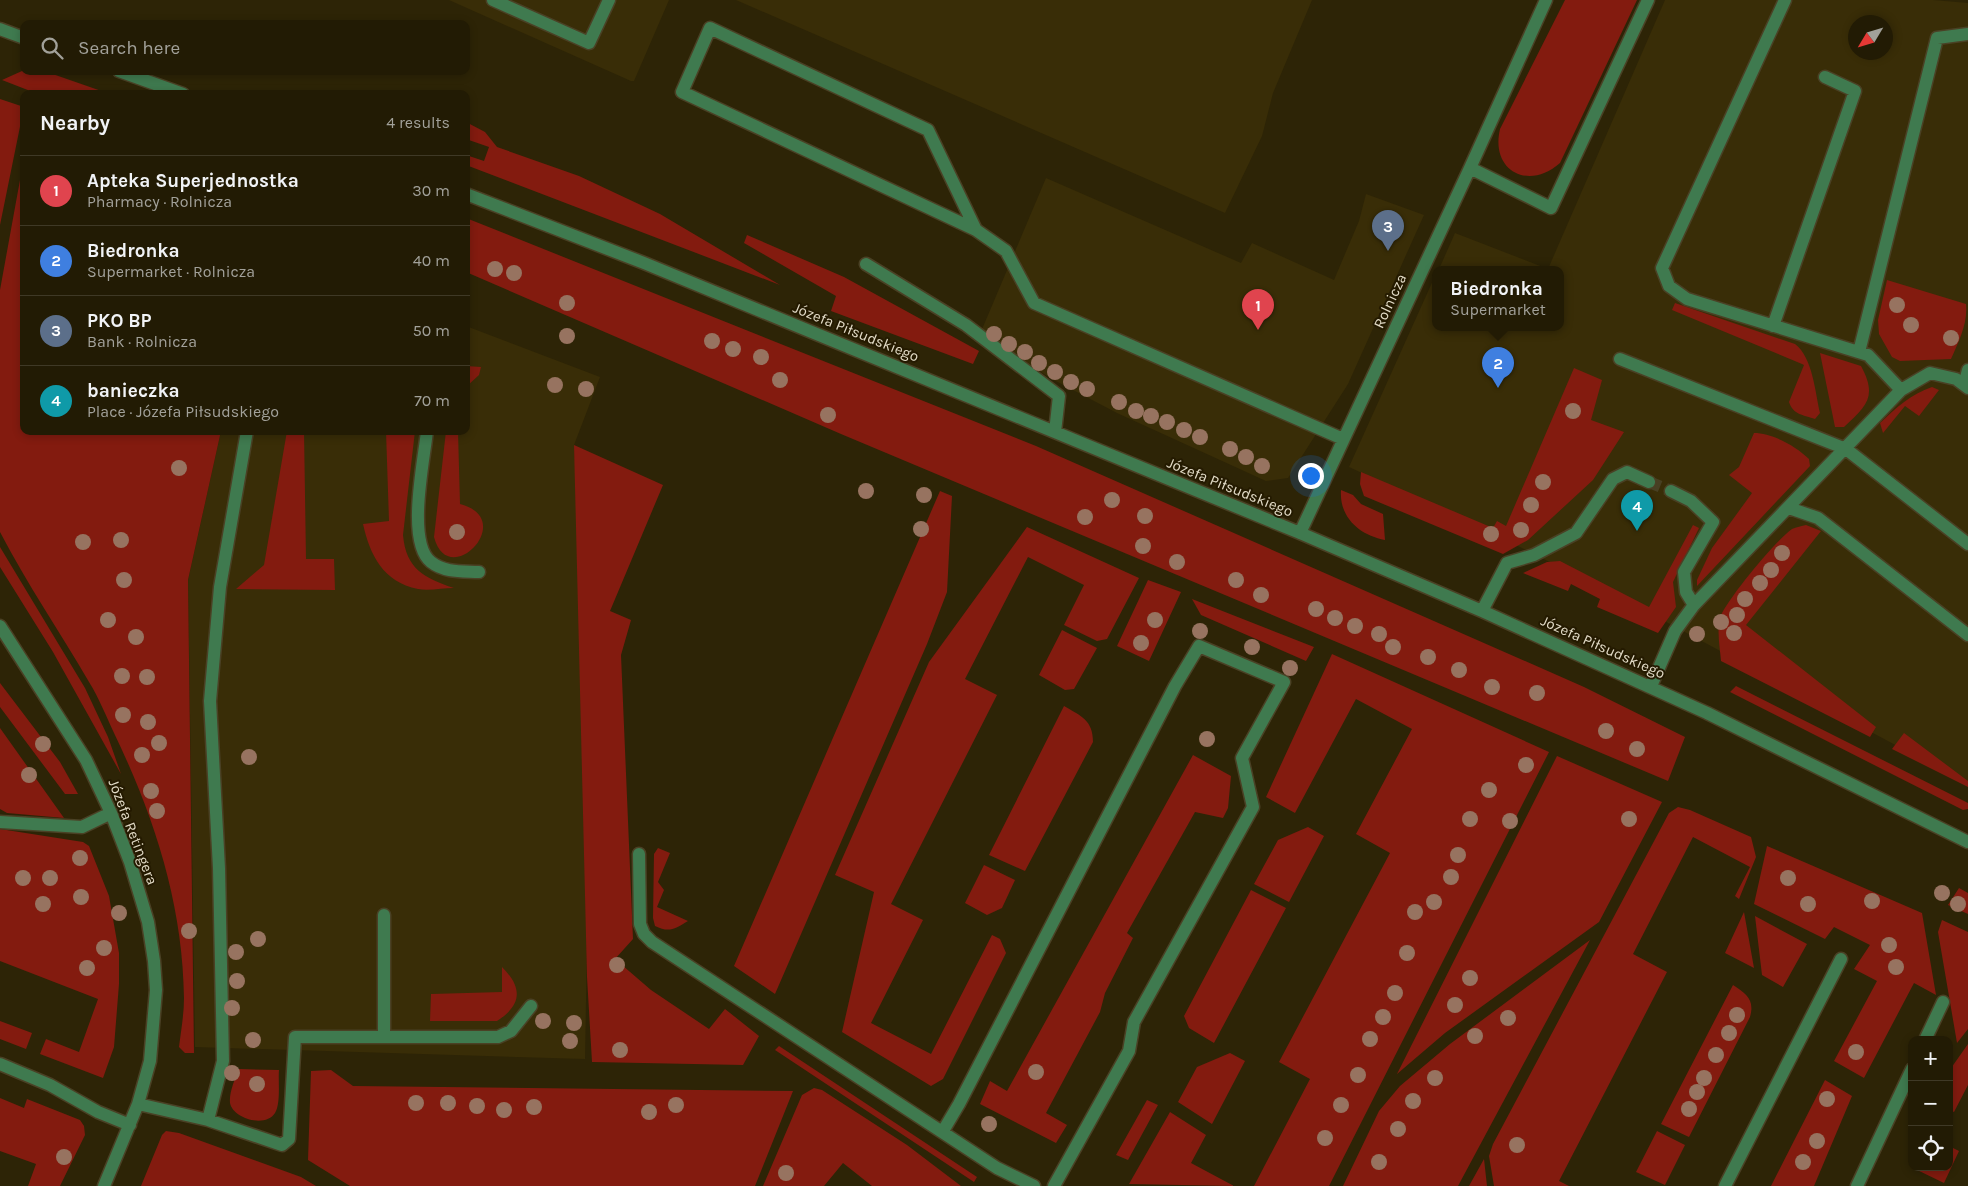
<!DOCTYPE html>
<meta charset="utf-8">
<style>
body{margin:0;font-family:Karla,sans-serif;background:#2e2813;color:#f1f3f6}
.controls{position:absolute;right:15px;bottom:15px;display:grid;overflow:hidden;border-radius:10px;box-shadow:0 2px 8px #0003}
.controls button{width:45px;height:45px;display:grid;place-items:center;padding:0;border:0;border-bottom:1px solid #3f3926;background:#221b04;color:#f1f3f6;font:25px sans-serif}
.compass{position:absolute;left:1848px;top:15px;width:45px;height:45px;border-radius:50%;background:#221b04;box-shadow:0 2px 8px #0003;rotate:232deg}
.you{position:absolute;left:1310px;top:475px;width:18px;height:18px;margin:-12px;border:4px solid #fff;border-radius:50%;background:#1a73e8;box-shadow:0 0 0 8px #1a73e833}
.badge{display:grid;place-items:center;width:32px;height:32px;border-radius:50%;background:#7c3aed;color:#fff;font-size:16px;font-weight:700}
.pin{position:absolute;translate:-50% -41px;filter:drop-shadow(0 1px 2px #0008)}
.pin::after{content:'';position:absolute;top:26px;width:18px;height:15px;background:inherit;clip-path:polygon(0 0,100% 0,50% 100%)}
.popup{position:absolute;left:1432px;top:266px;width:132px;height:65px;box-sizing:border-box;display:grid;place-content:center;border-radius:10px;background:#221b04;filter:drop-shadow(0 1px 4px #0005);font-size:16px;white-space:nowrap;color:#a2a19a}
.popup b{font-size:19px;color:#f1f3f6}
.popup::after{content:'';position:absolute;left:50%;top:100%;margin-left:-10px;border:10px solid transparent;border-top-color:#221b04}
.list{margin:0;padding:0;list-style:none}
h2{display:flex;justify-content:space-between;align-items:center;height:65px;margin:0;padding:0 20px;font-size:21px}
h2 small{font-size:16px;font-weight:400;color:#a2a19a}
.list li{display:grid;grid-template-columns:32px 1fr auto;gap:15px;align-items:center;box-sizing:border-box;height:70px;padding:0 20px;border-top:1px solid #3f3926}
.list b{display:block;font-size:19px;white-space:nowrap}
.list p{margin:0;font-size:16px;white-space:nowrap;color:#a2a19a}
.list em{font-size:16px;font-style:normal;color:#a2a19a}
.icon{flex:none;width:28px;height:28px;fill:none;stroke:currentColor;stroke-width:2;stroke-linecap:round;stroke-linejoin:round}
.map{position:relative;flex:none;width:1968px;height:1186px;overflow:hidden}
.search{position:absolute;background:#221b04;box-shadow:0 2px 8px #0003;left:20px;top:20px;width:450px;height:55px;display:flex;align-items:center;gap:12px;box-sizing:border-box;padding:0 18px;border-radius:10px;color:#a2a19a;font-size:19px}
.panel{position:absolute;background:#221b04;box-shadow:0 2px 8px #0003;left:20px;top:90px;width:450px;height:345px;border-radius:10px}
.map>svg:first-child{display:block}
</style>
<div class="map">
<svg width="1968" height="1186" viewBox="0 0 1968 1186">
<rect width="100%" height="100%" fill="#2d2406"/>
<path fill="#392d07" fill-rule="evenodd" d="M449 0H669L634 81H631Z
M736 0H1312L1273 93 1262 136 1225 213Z
M1665 0H1933L1968 3V784L1627 601 1500 537 1349 467 1435 276 1436 327H1560V269H1439L1455 233 1548 269ZM1856 22H1886V52H1856Z
M1046 178 1241 263 1252 243 1334 280 1359 221 1366 194 1424 215 1348 384 1288 478 1266 481 1117 413 1052 379 980 334Z
M466 326 600 377 574 445 591 717 585 1059 195 1047 188 580 221 431H466Z"/>
<path fill="#831b0f" d="M1565 0H1637L1560 163C1529 191 1490 171 1500 129Z
M22 71H44L110 94H38L2 80Z
M0 99 24 107 0 225Z
M466 122 485 132 497 147 579 176 660 214 780 285 466 165V155L484 161 489 147 466 139Z
M24 158V431H221L188 580 194 1053H185L179 1047C181 1031 184 1014 184 998 183 904 154 816 114 733 106 716 99 698 89 682 60 632 27 584 0 532V290Z
M466 218 1036 446 1584 687 1685 737 1668 781 841 434 466 272Z
M747 235 844 277 979 351 973 364 831 311 836 296 744 243Z
M1887 280 1966 304C1968 323 1959 341 1951 359L1900 361 1892 357 1879 334 1878 320Z
M1675 303 1795 344C1813 358 1815 392 1820 413L1815 419C1804 415 1793 415 1789 402L1804 365 1802 364 1672 310Z
M1820 353 1861 366C1878 397 1866 406 1844 427H1835Z
M466 366 481 367 479 375 466 387Z
M1574 368 1602 380 1591 420 1624 432 1593 480 1528 540 1503 554 1364 496 1360 484 1361 472 1493 528 1497 521 1506 526Z
M1932 387 1939 390 1919 416 1905 406 1883 433 1880 423C1896 408 1911 394 1932 387Z
M287 431H304L306 559H334L335 590 236 589 264 565Z
M386 431H415L403 535C406 569 424 578 454 588 443 588 429 591 418 589 383 582 370 555 363 524L389 521Z
M446 431H458L460 504C519 519 448 592 434 537Z
M1754 433C1772 433 1796 446 1809 459L1810 466 1697 586V580L1712 548 1752 493 1729 475 1739 467Z
M574 445 663 485 610 611 631 620 621 655 633 939 615 959 651 990 709 1029 725 1009 759 1036 743 1065 592 1062 587 977Z
M1341 490 1353 495 1361 504 1383 514 1385 540C1359 535 1339 517 1341 490Z
M940 491 952 496 947 592 927 644 775 994 734 966Z
M1693 525 1699 528 1673 582 1676 607 1658 633 1597 607 1600 599 1571 584 1568 591 1523 573 1547 562 1560 561 1649 607Z
M1806 525 1821 531 1746 625 1876 727 1870 737 1721 661C1720 647 1716 629 1721 615 1730 596 1775 541 1792 529 1796 527 1802 526 1806 525Z
M1027 527 1139 578 1107 639 1097 641 1064 625 1084 585 1028 557 965 679 997 695 891 904 923 920 871 1023 931 1054 992 935 1000 939 1006 953 943 1079 931 1086 842 1032 874 892 835 875 929 662Z
M0 547 85 688 108 737 121 774 53 652 0 567Z
M1148 580 1181 592 1149 661 1117 646Z
M1192 599 1314 647 1306 661 1201 615Z
M1062 630 1097 648 1074 689 1065 690 1039 675Z
M1332 654 1549 752 1329 1186H1254L1310 1079 1279 1062 1390 853 1356 834 1412 729 1356 699 1295 813 1266 797Z
M0 683 60 762 78 794H65L0 707Z
M1736 686 1968 803V809L1963 810 1730 692Z
M1064 706C1081 716 1093 720 1093 742L1025 871 989 855Z
M0 728 64 818 7 813 0 809Z
M1904 733 1968 781V787L1892 749Z
M1193 755 1231 776 1228 808 1223 818 1195 812 1127 933 1133 938 1105 993 1100 1012 1046 1113 1067 1125 1056 1143 980 1104 990 1081 1007 1091Z
M1557 756 1662 802 1599 922 1445 1033 1397 1074Z
M1678 807 1690 810 1751 837 1756 857 1739 899 1735 896 1750 867 1693 837 1633 954 1667 972 1559 1181 1569 1186H1494L1489 1156 1493 1144 1669 813Z
M1308 827 1324 836 1289 902 1254 884 1278 840Z
M0 829 83 842 89 846 109 896 119 953V984L114 1047 103 1078 40 1054 46 1039 79 1052 98 999 0 961Z
M1767 846 1922 913 1936 995 1914 983 1864 1078 1834 1061 1877 981 1854 969 1870 945 1834 927 1825 939 1754 904Z
M658 848 670 853 658 882 664 890 657 907 688 921C675 929 669 933 655 926L653 918 654 854Z
M984 865 1015 880 1002 908 987 915 965 903Z
M1959 888 1968 893V914L1948 905Z
M1251 890 1286 908 1214 1043 1189 1028 1184 1016Z
M1744 912 1754 968 1725 953Z
M1755 916 1807 944 1783 987 1762 975Z
M1942 920 1968 932V1029L1957 1043 1938 932Z
M1590 940 1458 1186H1343L1379 1111 1400 1086 1450 1044Z
M502 967C522 987 523 1004 497 1021H430L431 994 502 992Z
M1733 985C1746 994 1755 999 1750 1017L1689 1137 1661 1124Z
M0 1021 32 1033 26 1049 0 1039Z
M1968 1044V1085L1954 1112 1949 1110V1071Z
M779 1046 977 1177 974 1182 775 1050Z
M1230 1053 1245 1061 1212 1124 1178 1102 1197 1067Z
M239 1069 279 1070C278 1081 281 1103 275 1113 266 1128 233 1119 230 1103 229 1092 235 1079 239 1069Z
M331 1070 353 1086 793 1091 755 1186H350L308 1160 311 1071Z
M1825 1080 1852 1096 1814 1186H1771Z
M814 1088 822 1090 907 1145 961 1186H872L843 1163 824 1186H763L802 1095Z
M0 1098 24 1108 27 1099 80 1120 84 1126 85 1135 60 1186H28L36 1164 0 1151Z
M1147 1100 1158 1105 1128 1160 1116 1155Z
M1170 1112 1206 1135 1191 1163 1234 1186 1129 1184Z
M166 1131 179 1133 301 1177 316 1186H141L162 1135Z
M1657 1131 1685 1145 1665 1185 1636 1172Z
M1949 1146 1959 1151 1944 1183 1913 1168 1949 1167Z
M1484 1159 1487 1186H1469Z"/>
<g fill="none" stroke-linecap="round" stroke-linejoin="round">
<path stroke="#484023" stroke-width="12" stroke-dasharray="12 6" stroke-linecap="butt" d="M1649 482 1671 491"/>
<defs>
<path id="minor" d="M493 0 589 43 609 0
M1785 0 1662 268 1669 286 1687 299 1868 355 1901 390
M0 29 24 38
M119 71 183 94
M1470 168 1551 208 1648 0
M466 194 644 263 1300 533 1482 611 1707 713 1968 842
M976 230 928 130 710 28 682 92 976 230 1006 251 1034 303 1343 439
M866 264 966 325 1059 396 1055 432
M1773 326 1855 91 1825 77
M1859 352 1937 38 1968 34
M1620 359 1846 449 1968 544
M1964 385 1968 370
M427 431C424 461 406 542 431 562 445 573 463 571 479 572
M1671 491 1691 501 1713 522 1684 572 1686 592 1694 605
M1789 508 1818 518 1968 635
M1300 533 1470 168 1546 0
M1482 611 1507 563 1534 555 1576 533 1613 479 1627 472 1649 482
M0 626 86 760 111 813 130 862 148 922 154 961 156 990 150 1061 138 1104 104 1186
M1651 686 1675 631 1694 605 1901 390 1930 373 1956 379 1968 388
M0 822 82 827 111 813
M639 854 640 924 644 934 652 942 997 1168 1034 1186
M384 915V1037
M1925 1040 1943 1002
M0 1064 50 1085 98 1112 130 1125
M138 1104 208 1120 223 1061 219 868 210 701 220 587 247 431
M208 1120 282 1145 289 1139 295 1037H498L511 1031 531 1006
M943 1131 959 1104 1175 686 1199 646 1284 682 1242 758 1253 807 1134 1022 1129 1051 1054 1186
M1725 1186 1841 959
M1857 1186 1912 1069"/>
</defs>
<use href="#minor" stroke="#4a4125" stroke-width="15"/>
<use href="#minor" stroke="#3f7a4f" stroke-width="12"/>
</g>
<g fill="#977360">
<circle cx="495" cy="269" r="8"/>
<circle cx="514" cy="273" r="8"/>
<circle cx="567" cy="303" r="8"/>
<circle cx="1897" cy="305" r="8"/>
<circle cx="1911" cy="325" r="8"/>
<circle cx="994" cy="334" r="8"/>
<circle cx="567" cy="336" r="8"/>
<circle cx="1951" cy="338" r="8"/>
<circle cx="712" cy="341" r="8"/>
<circle cx="1009" cy="344" r="8"/>
<circle cx="733" cy="349" r="8"/>
<circle cx="1025" cy="352" r="8"/>
<circle cx="761" cy="357" r="8"/>
<circle cx="1039" cy="363" r="8"/>
<circle cx="1055" cy="372" r="8"/>
<circle cx="780" cy="380" r="8"/>
<circle cx="1071" cy="382" r="8"/>
<circle cx="555" cy="385" r="8"/>
<circle cx="586" cy="389" r="8"/>
<circle cx="1087" cy="389" r="8"/>
<circle cx="1119" cy="402" r="8"/>
<circle cx="1136" cy="411" r="8"/>
<circle cx="1573" cy="411" r="8"/>
<circle cx="828" cy="415" r="8"/>
<circle cx="1151" cy="416" r="8"/>
<circle cx="1167" cy="422" r="8"/>
<circle cx="1184" cy="430" r="8"/>
<circle cx="1200" cy="437" r="8"/>
<circle cx="1230" cy="449" r="8"/>
<circle cx="1246" cy="457" r="8"/>
<circle cx="1262" cy="466" r="8"/>
<circle cx="179" cy="468" r="8"/>
<circle cx="1543" cy="482" r="8"/>
<circle cx="866" cy="491" r="8"/>
<circle cx="924" cy="495" r="8"/>
<circle cx="1112" cy="500" r="8"/>
<circle cx="1531" cy="505" r="8"/>
<circle cx="1145" cy="516" r="8"/>
<circle cx="1085" cy="517" r="8"/>
<circle cx="921" cy="529" r="8"/>
<circle cx="1521" cy="530" r="8"/>
<circle cx="457" cy="532" r="8"/>
<circle cx="1491" cy="534" r="8"/>
<circle cx="121" cy="540" r="8"/>
<circle cx="83" cy="542" r="8"/>
<circle cx="1143" cy="546" r="8"/>
<circle cx="1782" cy="553" r="8"/>
<circle cx="1177" cy="562" r="8"/>
<circle cx="1771" cy="570" r="8"/>
<circle cx="124" cy="580" r="8"/>
<circle cx="1236" cy="580" r="8"/>
<circle cx="1760" cy="583" r="8"/>
<circle cx="1261" cy="595" r="8"/>
<circle cx="1745" cy="599" r="8"/>
<circle cx="1316" cy="609" r="8"/>
<circle cx="1737" cy="615" r="8"/>
<circle cx="1335" cy="618" r="8"/>
<circle cx="108" cy="620" r="8"/>
<circle cx="1155" cy="620" r="8"/>
<circle cx="1721" cy="622" r="8"/>
<circle cx="1355" cy="626" r="8"/>
<circle cx="1200" cy="631" r="8"/>
<circle cx="1734" cy="633" r="8"/>
<circle cx="1379" cy="634" r="8"/>
<circle cx="1697" cy="634" r="8"/>
<circle cx="136" cy="637" r="8"/>
<circle cx="1141" cy="643" r="8"/>
<circle cx="1252" cy="647" r="8"/>
<circle cx="1393" cy="647" r="8"/>
<circle cx="1428" cy="657" r="8"/>
<circle cx="1290" cy="668" r="8"/>
<circle cx="1459" cy="670" r="8"/>
<circle cx="122" cy="676" r="8"/>
<circle cx="147" cy="677" r="8"/>
<circle cx="1492" cy="687" r="8"/>
<circle cx="1537" cy="693" r="8"/>
<circle cx="123" cy="715" r="8"/>
<circle cx="148" cy="722" r="8"/>
<circle cx="1606" cy="731" r="8"/>
<circle cx="1207" cy="739" r="8"/>
<circle cx="159" cy="743" r="8"/>
<circle cx="43" cy="744" r="8"/>
<circle cx="1637" cy="749" r="8"/>
<circle cx="142" cy="755" r="8"/>
<circle cx="249" cy="757" r="8"/>
<circle cx="1526" cy="765" r="8"/>
<circle cx="29" cy="775" r="8"/>
<circle cx="1489" cy="790" r="8"/>
<circle cx="151" cy="791" r="8"/>
<circle cx="157" cy="811" r="8"/>
<circle cx="1470" cy="819" r="8"/>
<circle cx="1629" cy="819" r="8"/>
<circle cx="1510" cy="821" r="8"/>
<circle cx="1458" cy="855" r="8"/>
<circle cx="80" cy="858" r="8"/>
<circle cx="1451" cy="877" r="8"/>
<circle cx="23" cy="878" r="8"/>
<circle cx="50" cy="878" r="8"/>
<circle cx="1788" cy="878" r="8"/>
<circle cx="1942" cy="893" r="8"/>
<circle cx="81" cy="897" r="8"/>
<circle cx="1872" cy="901" r="8"/>
<circle cx="1434" cy="902" r="8"/>
<circle cx="43" cy="904" r="8"/>
<circle cx="1808" cy="904" r="8"/>
<circle cx="1958" cy="904" r="8"/>
<circle cx="1415" cy="912" r="8"/>
<circle cx="119" cy="913" r="8"/>
<circle cx="189" cy="931" r="8"/>
<circle cx="258" cy="939" r="8"/>
<circle cx="1889" cy="945" r="8"/>
<circle cx="104" cy="948" r="8"/>
<circle cx="236" cy="952" r="8"/>
<circle cx="1407" cy="953" r="8"/>
<circle cx="617" cy="965" r="8"/>
<circle cx="1896" cy="967" r="8"/>
<circle cx="87" cy="968" r="8"/>
<circle cx="1470" cy="978" r="8"/>
<circle cx="237" cy="981" r="8"/>
<circle cx="1395" cy="993" r="8"/>
<circle cx="1455" cy="1005" r="8"/>
<circle cx="232" cy="1008" r="8"/>
<circle cx="1737" cy="1015" r="8"/>
<circle cx="1383" cy="1017" r="8"/>
<circle cx="1508" cy="1018" r="8"/>
<circle cx="543" cy="1021" r="8"/>
<circle cx="574" cy="1023" r="8"/>
<circle cx="1729" cy="1033" r="8"/>
<circle cx="1475" cy="1036" r="8"/>
<circle cx="1370" cy="1039" r="8"/>
<circle cx="253" cy="1040" r="8"/>
<circle cx="570" cy="1041" r="8"/>
<circle cx="620" cy="1050" r="8"/>
<circle cx="1856" cy="1052" r="8"/>
<circle cx="1716" cy="1055" r="8"/>
<circle cx="1036" cy="1072" r="8"/>
<circle cx="232" cy="1073" r="8"/>
<circle cx="1358" cy="1075" r="8"/>
<circle cx="1435" cy="1078" r="8"/>
<circle cx="1704" cy="1078" r="8"/>
<circle cx="257" cy="1084" r="8"/>
<circle cx="1697" cy="1092" r="8"/>
<circle cx="1827" cy="1099" r="8"/>
<circle cx="1413" cy="1101" r="8"/>
<circle cx="416" cy="1103" r="8"/>
<circle cx="448" cy="1103" r="8"/>
<circle cx="676" cy="1105" r="8"/>
<circle cx="1341" cy="1105" r="8"/>
<circle cx="477" cy="1106" r="8"/>
<circle cx="534" cy="1107" r="8"/>
<circle cx="1689" cy="1109" r="8"/>
<circle cx="504" cy="1110" r="8"/>
<circle cx="649" cy="1112" r="8"/>
<circle cx="989" cy="1124" r="8"/>
<circle cx="1398" cy="1129" r="8"/>
<circle cx="1325" cy="1138" r="8"/>
<circle cx="1817" cy="1141" r="8"/>
<circle cx="1517" cy="1145" r="8"/>
<circle cx="64" cy="1157" r="8"/>
<circle cx="1379" cy="1162" r="8"/>
<circle cx="1803" cy="1162" r="8"/>
<circle cx="786" cy="1173" r="8"/>
</g>
<g text-anchor="middle" stroke-width="4" stroke-linejoin="round" paint-order="stroke">
<g font-size="15" fill="#e3dcc7" stroke="#241a00">
<text transform="translate(1390 301) rotate(-65)" y="5">Rolnicza</text>
<text transform="translate(856 332) rotate(22)" y="5">Józefa Piłsudskiego</text>
<text transform="translate(1230 487) rotate(22)" y="5">Józefa Piłsudskiego</text>
<text transform="translate(1603 647) rotate(24)" y="5">Józefa Piłsudskiego</text>
<text transform="translate(133 832) rotate(69)" y="5">Józefa Retingera</text>
</g>
</g>
</svg>
<div class="controls">
<button>+</button>
<button>−</button>
<button><svg class="icon" aria-label="locate" viewBox="0 0 24 24"><circle cx="12" cy="12" r="6"/><path d="M12 2v4M12 18v4M2 12h4M18 12h4"/></svg></button>
</div>
<svg class="compass" viewBox="-18 -18 36 36"><path d="M0-13l5 13h-10z" fill="#e53935"/><path d="M0 13l5-13h-10z" fill="#a2a19a"/></svg>
<div class="you"></div>
<div class="pin badge" style="left:1258px;top:330px;background:#e0444e">1</div>
<div class="pin badge" style="left:1498px;top:388px;background:#3f7fe0">2</div>
<div class="popup"><b>Biedronka</b>Supermarket</div>
<div class="pin badge" style="left:1388px;top:251px;background:#5c6f8a">3</div>
<div class="pin badge" style="left:1637px;top:531px;background:#0f9aa8">4</div>
<div class="search"><svg class="icon" aria-label="search" viewBox="0 0 24 24"><circle cx="10" cy="10" r="6"/><path d="M15 15l6 6"/></svg>Search here</div>
<section class="panel">
<h2>Nearby<small>4 results</small></h2>
<ul class="list">
<li><span class="badge" style="background:#e0444e">1</span><div><b>Apteka Superjednostka</b><p>Pharmacy · Rolnicza</p></div><em>30 m</em></li>
<li><span class="badge" style="background:#3f7fe0">2</span><div><b>Biedronka</b><p>Supermarket · Rolnicza</p></div><em>40 m</em></li>
<li><span class="badge" style="background:#5c6f8a">3</span><div><b>PKO BP</b><p>Bank · Rolnicza</p></div><em>50 m</em></li>
<li><span class="badge" style="background:#0f9aa8">4</span><div><b>banieczka</b><p>Place · Józefa Piłsudskiego</p></div><em>70 m</em></li>
</ul>
</section>
</div>
